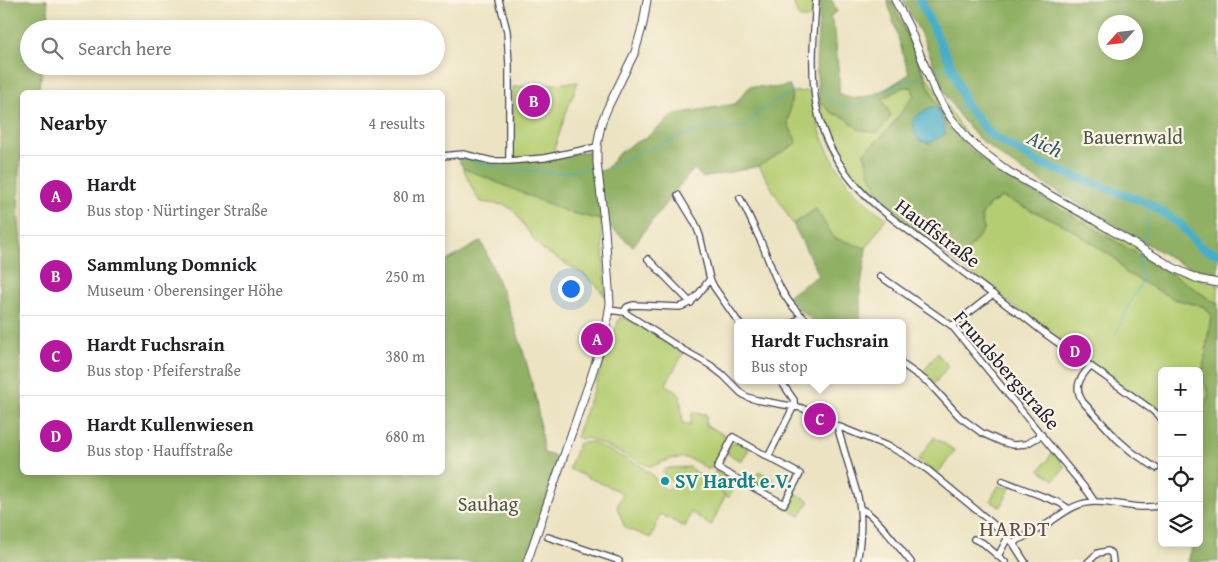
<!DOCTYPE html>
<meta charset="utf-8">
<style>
body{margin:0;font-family:"Gentium Book Plus",serif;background:#f6f6f6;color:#202124}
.controls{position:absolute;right:15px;bottom:15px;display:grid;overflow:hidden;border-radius:8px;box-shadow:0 2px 8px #0003}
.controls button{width:45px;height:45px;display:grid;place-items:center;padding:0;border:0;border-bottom:1px solid #e0e0e0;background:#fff;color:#202124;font:25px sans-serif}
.compass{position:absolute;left:1098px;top:15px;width:45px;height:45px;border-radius:50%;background:#fff;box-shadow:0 2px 8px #0003;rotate:243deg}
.you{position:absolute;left:570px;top:288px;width:18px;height:18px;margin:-12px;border:4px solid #fff;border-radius:50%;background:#1a73e8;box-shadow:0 0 0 8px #1a73e833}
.badge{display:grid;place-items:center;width:32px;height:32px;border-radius:50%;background:#b5179e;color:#fff;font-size:16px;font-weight:700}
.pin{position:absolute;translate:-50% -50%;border:2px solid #fff;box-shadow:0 1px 5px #0006}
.popup{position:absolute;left:734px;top:319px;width:172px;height:65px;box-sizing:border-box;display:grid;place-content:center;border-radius:8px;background:#fff;filter:drop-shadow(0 1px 4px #0005);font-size:16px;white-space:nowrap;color:#757577}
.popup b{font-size:19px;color:#202124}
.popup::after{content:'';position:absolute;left:50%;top:100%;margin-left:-10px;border:10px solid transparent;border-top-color:#fff}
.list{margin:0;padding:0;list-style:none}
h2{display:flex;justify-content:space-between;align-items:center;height:65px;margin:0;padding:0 20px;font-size:21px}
h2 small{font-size:16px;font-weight:400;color:#757577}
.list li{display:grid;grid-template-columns:32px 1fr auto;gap:15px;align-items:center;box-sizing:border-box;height:80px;padding:0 20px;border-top:1px solid #e0e0e0}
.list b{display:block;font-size:19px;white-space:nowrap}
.list p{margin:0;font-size:16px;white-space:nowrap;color:#757577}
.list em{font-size:16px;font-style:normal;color:#757577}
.icon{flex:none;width:28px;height:28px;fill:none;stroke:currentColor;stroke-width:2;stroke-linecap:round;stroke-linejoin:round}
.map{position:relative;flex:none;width:1218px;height:562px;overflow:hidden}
.search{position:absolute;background:#fff;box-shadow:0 2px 8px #0003;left:20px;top:20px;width:425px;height:55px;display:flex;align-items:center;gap:12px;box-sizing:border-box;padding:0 18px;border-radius:28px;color:#757577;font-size:19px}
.panel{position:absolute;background:#fff;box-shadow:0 2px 8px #0003;left:20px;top:90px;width:425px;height:385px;border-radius:8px}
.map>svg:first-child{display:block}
</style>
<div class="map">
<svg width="1218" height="562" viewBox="0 0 1218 562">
<rect width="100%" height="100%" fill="#fcf5e5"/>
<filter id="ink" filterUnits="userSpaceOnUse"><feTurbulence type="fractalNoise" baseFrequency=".02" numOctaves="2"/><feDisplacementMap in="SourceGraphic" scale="10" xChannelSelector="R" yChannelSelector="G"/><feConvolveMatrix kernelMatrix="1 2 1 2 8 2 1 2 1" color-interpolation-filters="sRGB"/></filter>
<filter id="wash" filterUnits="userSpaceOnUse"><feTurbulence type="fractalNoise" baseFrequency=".0096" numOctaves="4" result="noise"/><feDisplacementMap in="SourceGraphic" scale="20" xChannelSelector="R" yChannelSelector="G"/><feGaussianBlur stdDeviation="1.12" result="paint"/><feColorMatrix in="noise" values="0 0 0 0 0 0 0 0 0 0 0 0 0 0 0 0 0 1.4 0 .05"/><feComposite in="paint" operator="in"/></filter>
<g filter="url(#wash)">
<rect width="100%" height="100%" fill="#ece3c2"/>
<path fill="#b5cd72" stroke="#6c7856" d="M793 0H813L812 18H800L797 14Z
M890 0H892L901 17 925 74 978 152 1005 173 1078 213 1171 269 1218 285V305L1180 279 1013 181 977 156 964 144 953 130 948 128C927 86 912 42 890 0Z
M578 82 567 110 552 156 512 158 513 87Z
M903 87H912L914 95 889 129 864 153 870 174 886 210C878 203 870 196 862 189 840 165 823 134 819 101L832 113 846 118 858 129 891 115 882 99Z
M810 91C817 134 835 175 868 204 873 209 880 213 886 218L866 248 834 238 816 209 793 224 759 166 797 143 788 124 792 92Z
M463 168 568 212 601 220 606 297 595 284 583 274 543 250 537 244 514 211 505 205 481 202 476 196Z
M1002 197 1066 226 1116 259 1126 273 1174 299 1205 307 1211 315 1202 377C1203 382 1205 384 1207 388 1212 397 1203 407 1199 415V371H1162V415L1084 359 1063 341 1049 333 958 264 984 229 981 217 988 206Z
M620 317C642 323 664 341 683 354L666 384 680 395 683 424H691L692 413 706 414V425L730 438 713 468 706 469C688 452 672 457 651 467L588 438 581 439 576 437Z
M937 353 948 366 935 383 922 374Z
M934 437 955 451 937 474 918 460Z
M591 442 641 466 651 474 666 491 674 484 662 471 669 468 690 467 725 496 711 526 691 512 685 527 660 514 651 538 625 528 617 507 623 493 569 469 579 443Z
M736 442 749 449 742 461 726 453 731 444Z
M1053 452 1065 467 1054 480 1040 470Z
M716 471 738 482 729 497H727L711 479Z
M759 471 774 480 767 493 752 484Z
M999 485 1005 488 1010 486H1011L1001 507 990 501Z
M793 492 810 501 800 516 784 507Z"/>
<path fill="#90b064" stroke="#596950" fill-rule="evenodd" d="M0 0H47L49 17 48 29H29V66H43L39 92H22V155L19 171 18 213 22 253 20 375 22 396V472H442L443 263 481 241C504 292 524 346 536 400 539 417 541 435 544 453L558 457 550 498 527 562H0Z
M820 0H832L837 12 830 16 835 32 839 79V93C859 108 892 86 909 74L887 0H890C911 42 927 86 948 128L953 130 964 144 977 156 1013 181 1180 279 1218 305V562H1188L1193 543H1199V415C1203 407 1212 397 1207 388 1205 384 1203 382 1202 377L1211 315 1205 307 1174 299 1126 273 1116 259 1066 226 1002 197 988 206 981 217 984 229 958 264 886 210 870 174 864 153 889 129 914 95 912 87H903L882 99 886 107 891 115 887 122 877 133 858 129 846 118 832 113 819 101 816 64Z
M903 0H1218V275L1206 273 1183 265 1041 182 1009 162 977 137 960 117 945 94 924 40ZM1136 22V52H1106V22Z
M789 85 792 92 788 124 797 143 759 166 703 178 694 169 675 191 633 246 601 220 568 212 463 168 457 157V155L509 162 593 151 595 172 606 169 619 153 632 144 646 138 675 114 735 104 750 86 774 88Z
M816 209 834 238 866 248C865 263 862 277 860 292 859 302 863 314 857 323H810L812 320 799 309 788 296 819 275 793 224Z"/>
<path fill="#47aec7" stroke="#346881" d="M931 107 937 108C942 117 944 124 945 134L930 143 919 141 914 131 913 120 921 113Z"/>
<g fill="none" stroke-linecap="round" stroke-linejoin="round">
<path stroke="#47aec7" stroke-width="1" d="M936 71 952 67
M819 89 825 92 832 100 847 108 859 105 878 97 881 93 895 85 922 76
M956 110 966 105
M458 157 507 171 531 170 555 174 589 168
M608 167 639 153 686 134 718 127 741 129 750 123 759 111 792 92
M1144 242 1150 204
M1115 335 1132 299 1143 280 1138 258 1140 253"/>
<path stroke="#47aec7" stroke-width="9" d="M920 0 952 67 966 105 991 135 1039 163 1150 204 1180 224 1200 247 1218 254"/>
</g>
</g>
<g filter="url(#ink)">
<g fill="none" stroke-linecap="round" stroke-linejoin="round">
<defs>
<path id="minor" d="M499 0 507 31 509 65V161
M816 0C811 75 805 130 860 190 868 199 878 207 888 215L1012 309 1023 316 1047 335 1152 410 1162 419
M442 156 463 154 492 161H509L544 158 597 147
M678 195 695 223 700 236 710 279 714 287 739 323
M740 198C748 213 755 229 762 244 776 278 780 299 810 323
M648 259 691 303
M880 276 952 326 1088 492 1095 502
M609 310 624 312 685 351 710 365 723 375 741 393 747 397 757 400 802 408 835 425 892 448 903 454 928 470 1004 533 1013 543 1025 562
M624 312 627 307 633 305 679 307C694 304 701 290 710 279
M794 323 802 316
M952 326 993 294
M902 364 929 383 960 417 982 433 1002 442 1013 445 1026 444 1042 435
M1090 366C1080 378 1073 387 1083 402L1117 439 1132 452 1156 468
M837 426 858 497C863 519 861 540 857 562
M768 457 733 437 717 468 784 504 800 474 768 457 794 406V400L780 380
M1003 481 1060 503 1069 509
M861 509C876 515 899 548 911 562
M548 537 617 560 619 561 618 562
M974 539 983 543 998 556
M1013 543C1023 537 1034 532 1044 526 1062 515 1073 502 1096 502 1117 502 1141 511 1162 505
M1005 562 998 556 1008 537
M1088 562 1098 553 1108 551 1112 554 1113 562"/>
<path id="major" d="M895 0 909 27 936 94 951 118 967 138 979 149 1009 172 1094 220 1174 268 1198 279 1218 283
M527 562 590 380 603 340 607 323 610 303 605 230 597 163V147L599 135 602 121 608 107 635 52 643 24 647 0"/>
</defs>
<use href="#minor" stroke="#403f4f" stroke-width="8"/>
<use href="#major" stroke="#403f4f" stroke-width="9"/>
<use href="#minor" stroke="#fff" stroke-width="5.5"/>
<use href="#major" stroke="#fff" stroke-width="7"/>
</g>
</g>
<circle fill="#0f9aa8" stroke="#fcf5e5" stroke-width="2" cx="665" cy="481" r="5"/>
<g text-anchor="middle" stroke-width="4.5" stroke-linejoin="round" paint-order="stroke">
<g font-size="20" fill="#4e554c" stroke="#fcf5e5">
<text x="1133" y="144">Bauernwald</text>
<text x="488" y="511">Sauhag</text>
</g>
<g font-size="20" fill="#22223b" stroke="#fcf5e5">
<text transform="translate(938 233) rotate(37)" y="7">Hauffstraße</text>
<text transform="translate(1007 370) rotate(49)" y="7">Frundsbergstraße</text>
</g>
<g font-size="20" font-weight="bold" fill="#0d838f" stroke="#fcf5e5" text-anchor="start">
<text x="675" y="488">SV Hardt e.V.</text>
</g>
<g font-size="21" font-style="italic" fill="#315a73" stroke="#fcf5e5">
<text transform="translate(1045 144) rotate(26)" y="7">Aich</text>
</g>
<g font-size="22" letter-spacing="1" fill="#5d4e4e" stroke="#fcf5e5">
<text x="1015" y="536">HARDT</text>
</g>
</g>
</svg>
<div class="controls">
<button>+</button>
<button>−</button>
<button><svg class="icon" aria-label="locate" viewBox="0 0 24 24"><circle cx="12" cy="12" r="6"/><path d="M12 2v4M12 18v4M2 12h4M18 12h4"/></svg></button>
<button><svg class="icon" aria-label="layers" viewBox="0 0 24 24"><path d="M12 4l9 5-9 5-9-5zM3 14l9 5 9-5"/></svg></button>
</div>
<svg class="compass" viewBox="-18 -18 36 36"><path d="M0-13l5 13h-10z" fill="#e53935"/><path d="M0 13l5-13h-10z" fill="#757577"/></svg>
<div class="you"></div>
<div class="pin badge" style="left:597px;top:339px">A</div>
<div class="pin badge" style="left:534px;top:101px">B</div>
<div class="pin badge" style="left:820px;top:419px">C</div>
<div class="popup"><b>Hardt Fuchsrain</b>Bus stop</div>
<div class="pin badge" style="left:1075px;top:351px">D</div>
<div class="search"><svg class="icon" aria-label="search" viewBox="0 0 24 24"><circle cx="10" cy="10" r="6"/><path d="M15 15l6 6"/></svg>Search here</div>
<section class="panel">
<h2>Nearby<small>4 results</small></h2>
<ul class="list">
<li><span class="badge">A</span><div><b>Hardt</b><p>Bus stop · Nürtinger Straße</p></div><em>80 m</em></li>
<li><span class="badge">B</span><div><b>Sammlung Domnick</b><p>Museum · Oberensinger Höhe</p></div><em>250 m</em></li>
<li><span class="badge">C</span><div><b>Hardt Fuchsrain</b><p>Bus stop · Pfeiferstraße</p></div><em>380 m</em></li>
<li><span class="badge">D</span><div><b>Hardt Kullenwiesen</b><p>Bus stop · Hauffstraße</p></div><em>680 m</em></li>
</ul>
</section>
</div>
